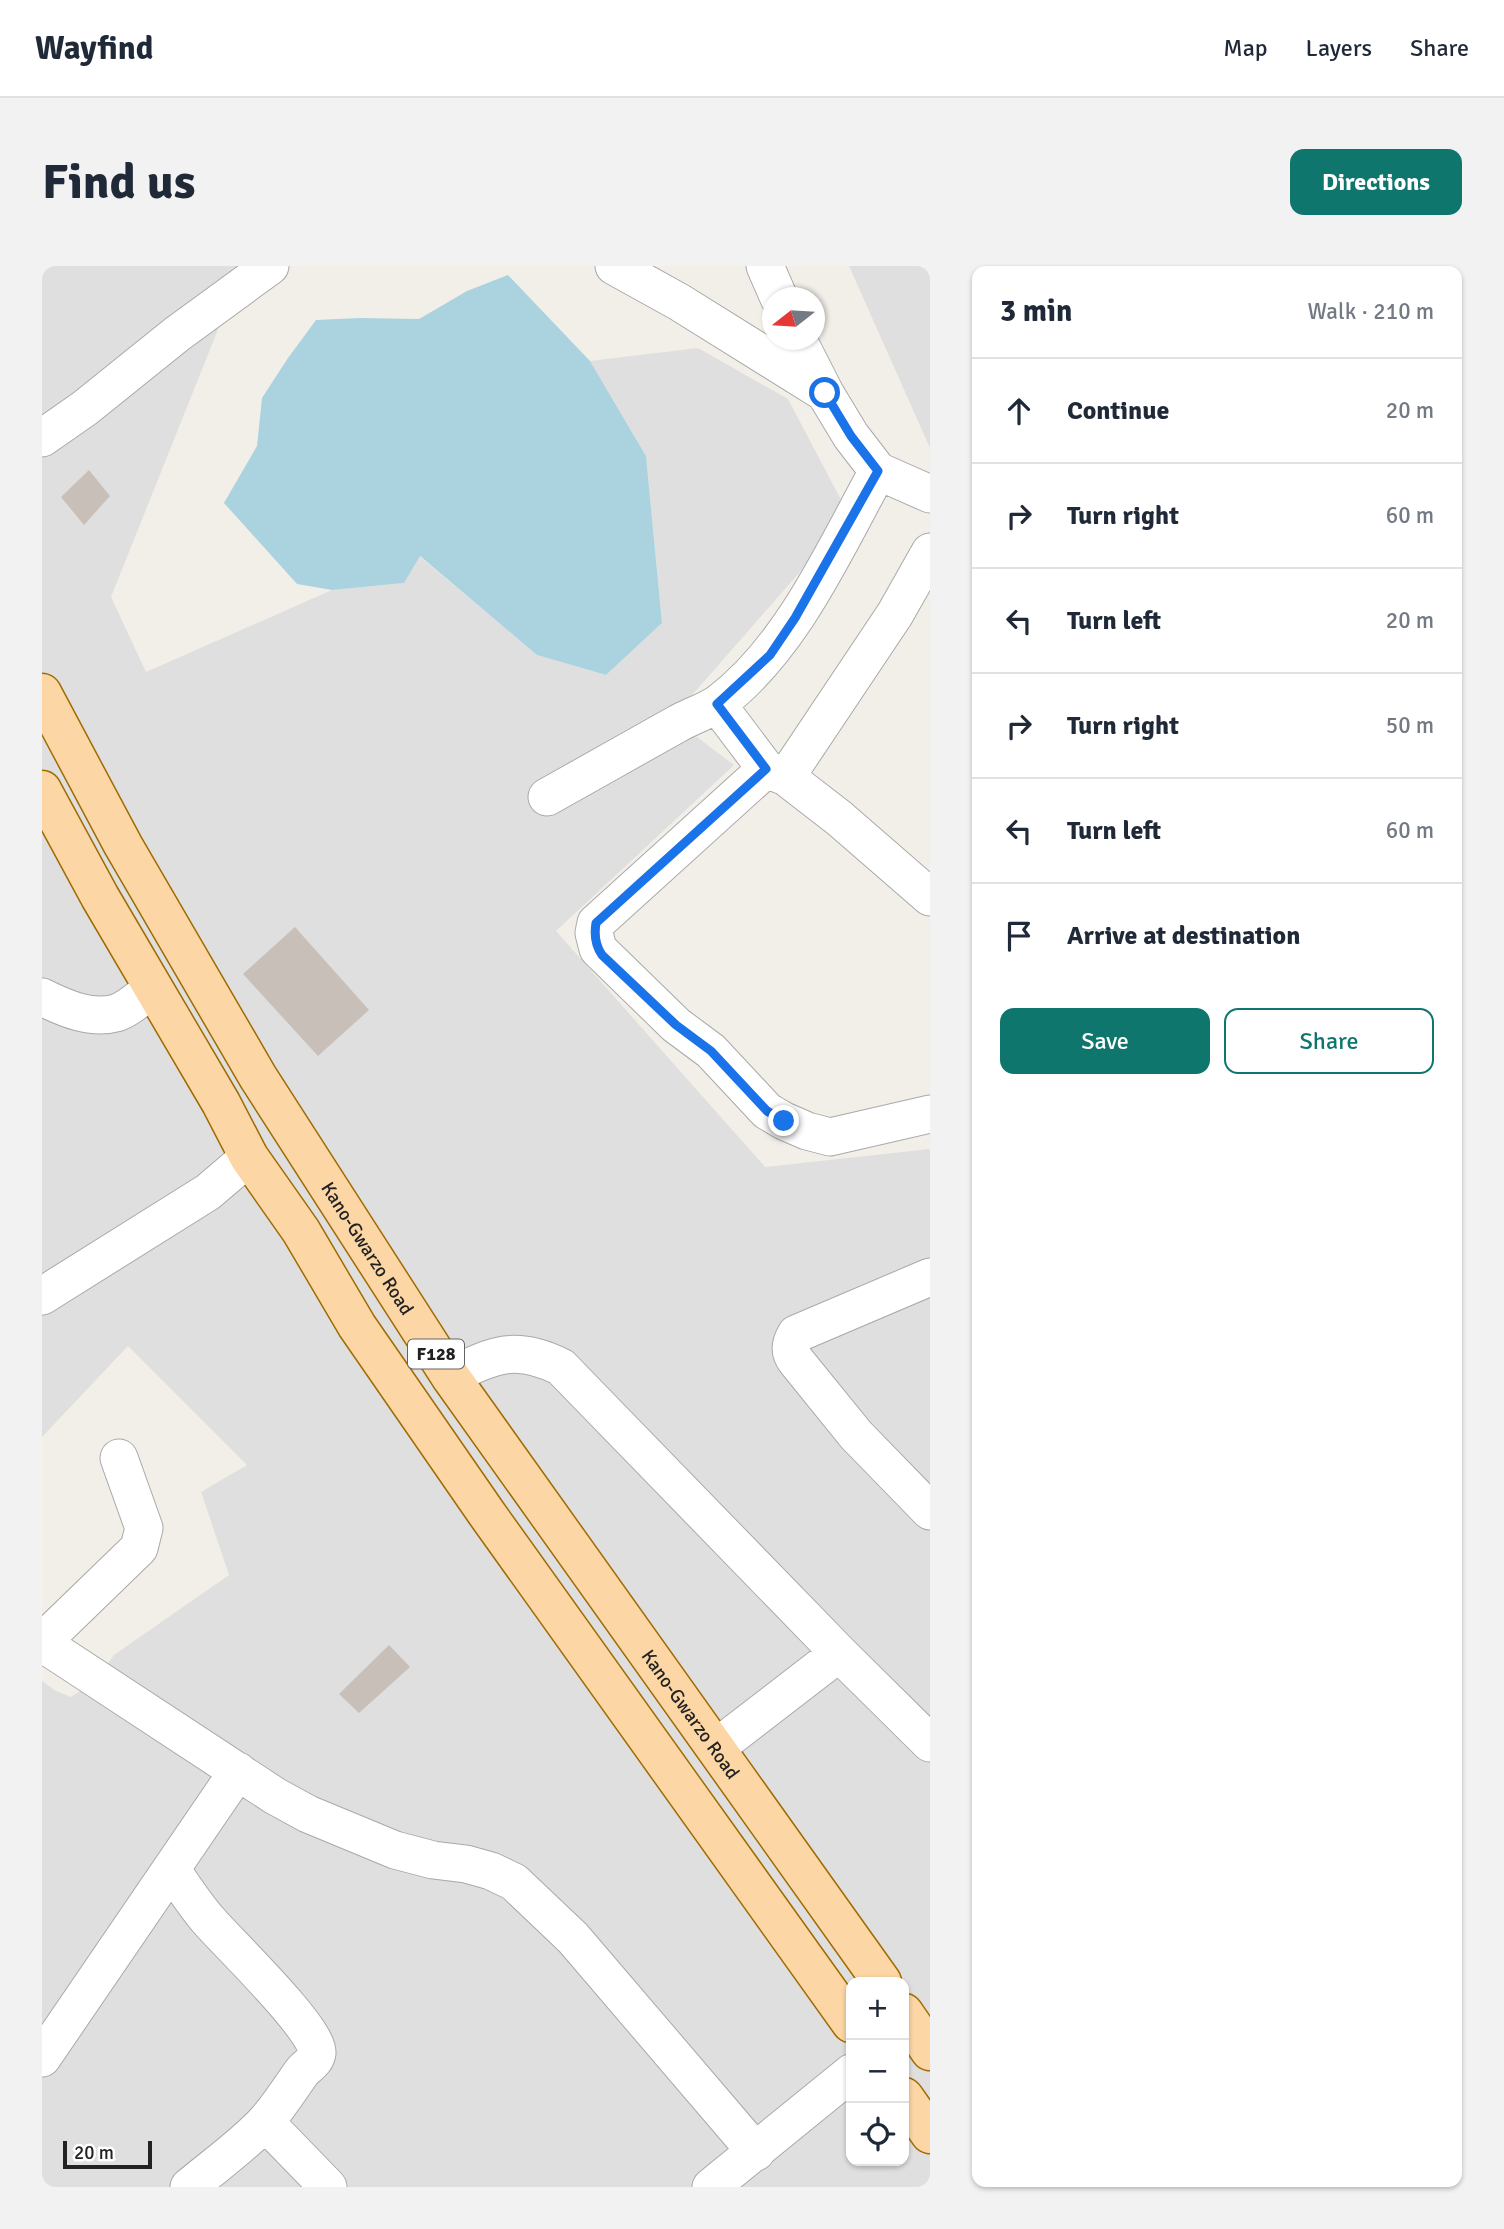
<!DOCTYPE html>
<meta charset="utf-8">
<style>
body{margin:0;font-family:Signika,sans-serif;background:#f2f2f3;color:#1f2937}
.controls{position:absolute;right:21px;bottom:21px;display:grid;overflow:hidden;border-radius:14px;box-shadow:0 2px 5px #0004}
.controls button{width:63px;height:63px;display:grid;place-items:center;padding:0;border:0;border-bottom:2px solid #e0e1e3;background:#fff;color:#1f2937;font:35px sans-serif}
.compass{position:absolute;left:720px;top:21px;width:63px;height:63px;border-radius:50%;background:#fff;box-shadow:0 2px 5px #0004;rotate:253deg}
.scale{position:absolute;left:21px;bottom:18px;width:89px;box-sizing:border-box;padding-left:7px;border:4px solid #222;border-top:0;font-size:19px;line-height:24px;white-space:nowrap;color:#222;-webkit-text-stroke:5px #fff;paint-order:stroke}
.stop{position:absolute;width:21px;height:21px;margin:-16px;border:5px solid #1a73e8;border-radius:50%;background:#fff}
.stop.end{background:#1a73e8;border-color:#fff;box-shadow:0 2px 7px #0008}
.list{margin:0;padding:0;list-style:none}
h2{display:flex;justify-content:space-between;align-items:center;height:91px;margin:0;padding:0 28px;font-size:30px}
h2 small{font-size:23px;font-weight:400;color:#747a83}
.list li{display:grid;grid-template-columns:46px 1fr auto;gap:21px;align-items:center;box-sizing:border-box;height:105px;padding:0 28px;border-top:2px solid #e0e1e3}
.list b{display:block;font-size:26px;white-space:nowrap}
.list em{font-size:23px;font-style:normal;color:#747a83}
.actions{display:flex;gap:14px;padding:21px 28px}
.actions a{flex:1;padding:16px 0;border:2px solid #0f766e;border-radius:14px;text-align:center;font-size:24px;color:#0f766e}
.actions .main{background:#0f766e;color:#fff}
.icon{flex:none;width:38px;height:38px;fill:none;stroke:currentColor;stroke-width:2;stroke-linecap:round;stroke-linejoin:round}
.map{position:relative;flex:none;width:888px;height:1921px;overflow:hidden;border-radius:14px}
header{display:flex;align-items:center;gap:42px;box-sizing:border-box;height:98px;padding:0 35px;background:#fff;border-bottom:2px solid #e0e1e3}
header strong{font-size:33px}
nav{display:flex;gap:38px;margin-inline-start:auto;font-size:24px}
.intro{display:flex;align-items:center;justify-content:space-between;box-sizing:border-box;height:168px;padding:0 42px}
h1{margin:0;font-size:49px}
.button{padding:18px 32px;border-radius:14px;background:#0f766e;color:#fff;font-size:24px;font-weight:700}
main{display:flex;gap:42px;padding:0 42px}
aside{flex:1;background:#fff;border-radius:14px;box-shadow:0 2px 5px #0004}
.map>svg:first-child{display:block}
</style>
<header>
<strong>Wayfind</strong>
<nav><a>Map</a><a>Layers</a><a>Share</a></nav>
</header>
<div class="intro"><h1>Find us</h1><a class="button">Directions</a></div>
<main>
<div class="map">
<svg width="888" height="1921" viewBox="0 0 888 1921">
<rect width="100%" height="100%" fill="#f2efe9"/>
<path fill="#e0dfdf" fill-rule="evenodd" d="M0 0H214L195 16 69 331 104 406 290 324 362 317 377 290 495 389 564 409 620 357 604 190 548 95 656 82 746 133 816 266 785 275 630 452 692 499 514 665 723 901 888 883V1921H0V1415L14 1425 29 1431 52 1416 72 1389 187 1309 159 1226 205 1199 86 1080 0 1171ZM809 1716H862V1895H809Z
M807 0H888V182Z"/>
<path fill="#aad3df" d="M466 9 548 95 604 190 620 357 564 409 495 389 378 290 362 317 290 324 255 318 182 237 215 180 220 132 246 92 274 54 318 52 377 53 425 25Z"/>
<path fill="#c7bfb8" d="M47 204 68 230 42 259 19 231Z
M253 661 327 744 276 790 201 708Z
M347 1379 368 1401 317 1447 297 1428Z"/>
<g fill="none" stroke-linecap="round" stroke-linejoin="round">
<defs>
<path id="minor" d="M572 0 637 36 783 127
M723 0 737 32
M756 74 783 127 809 170 836 205 888 228
M0 172 43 142 135 68 228 0
M675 438 724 503 744 511 797 552 888 631
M724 503 554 657 552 667 556 683 634 759 669 785 725 845 742 855 765 865 788 871 888 848
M744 511 853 348 888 286
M505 531C548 507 592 482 635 458 649 450 666 445 678 436 750 381 793 283 836 205
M0 731C22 742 49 754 74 747 87 743 100 730 111 722
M888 1011 754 1068C748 1078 747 1086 754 1095L814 1169 888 1245
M0 1030 166 926 207 891
M408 1110C452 1089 473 1078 519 1101L797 1387 888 1477
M0 1376 97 1282 102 1262 77 1192
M0 1377 233 1530 266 1548 353 1584 391 1594 424 1598 449 1605 472 1616 531 1672 714 1886
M675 1481 797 1387
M129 1603C141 1620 153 1639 167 1655 185 1676 277 1764 275 1787 274 1796 264 1800 259 1807 248 1823 237 1840 224 1855 202 1879 172 1900 147 1921
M0 1792 196 1505
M223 1856 286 1921
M669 1921 809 1807"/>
<g id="major">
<path id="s1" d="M0 427 81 579 216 811 408 1110 840 1716"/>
<path d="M0 524 58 631 179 837 207 891 259 965 315 1060 445 1248 809 1757"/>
<path d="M862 1747 888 1785"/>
<path d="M862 1831 888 1868"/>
</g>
</defs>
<use href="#minor" stroke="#a9a9a9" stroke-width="39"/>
<use href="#major" stroke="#a06b00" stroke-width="41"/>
<use href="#minor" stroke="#fff" stroke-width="37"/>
<use href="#major" stroke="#fcd6a4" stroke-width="38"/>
</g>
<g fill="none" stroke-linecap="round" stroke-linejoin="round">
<path stroke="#1a73e8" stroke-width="9" d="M742 855 725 845 669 785 634 759 560 689C553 679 552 669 554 657L724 503 675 438 728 389 753 352 836 205 809 170 783 127"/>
</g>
<g text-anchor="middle" stroke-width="6" stroke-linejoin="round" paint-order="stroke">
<rect fill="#fff" stroke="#646464" stroke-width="2" x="366" y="1073.5" width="56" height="29" rx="5"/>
<g font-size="18" font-weight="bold" fill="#222">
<text x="394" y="1094">F128</text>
</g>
<g font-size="19" fill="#222" stroke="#fff">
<text dy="7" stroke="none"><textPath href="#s1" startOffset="644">Kano-Gwarzo Road</textPath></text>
<text dy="7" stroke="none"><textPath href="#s1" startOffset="1211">Kano-Gwarzo Road</textPath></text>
</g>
</g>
</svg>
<div class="controls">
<button>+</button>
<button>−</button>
<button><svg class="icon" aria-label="locate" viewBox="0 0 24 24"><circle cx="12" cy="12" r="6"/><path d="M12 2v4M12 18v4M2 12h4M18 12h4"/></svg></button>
</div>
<svg class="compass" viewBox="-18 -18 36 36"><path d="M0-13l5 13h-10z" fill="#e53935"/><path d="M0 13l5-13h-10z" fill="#747a83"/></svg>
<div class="scale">20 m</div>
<div class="stop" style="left:783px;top:127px"></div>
<div class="stop end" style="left:742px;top:855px"></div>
</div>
<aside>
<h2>3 min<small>Walk · 210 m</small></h2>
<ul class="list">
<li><svg class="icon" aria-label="ahead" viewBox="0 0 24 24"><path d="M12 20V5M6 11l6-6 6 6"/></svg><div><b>Continue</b></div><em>20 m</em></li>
<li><svg class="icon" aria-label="right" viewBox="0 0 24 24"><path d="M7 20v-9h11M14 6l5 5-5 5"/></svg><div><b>Turn right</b></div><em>60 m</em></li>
<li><svg class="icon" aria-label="left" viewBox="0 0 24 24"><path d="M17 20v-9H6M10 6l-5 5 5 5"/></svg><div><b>Turn left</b></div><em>20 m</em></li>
<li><svg class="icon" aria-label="right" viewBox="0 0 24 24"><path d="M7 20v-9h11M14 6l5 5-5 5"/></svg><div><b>Turn right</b></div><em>50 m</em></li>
<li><svg class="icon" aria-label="left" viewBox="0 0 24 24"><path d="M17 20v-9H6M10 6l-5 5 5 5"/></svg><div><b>Turn left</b></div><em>60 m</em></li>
<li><svg class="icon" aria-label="arrive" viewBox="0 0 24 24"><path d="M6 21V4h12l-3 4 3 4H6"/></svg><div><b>Arrive at destination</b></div></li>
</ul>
<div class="actions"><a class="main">Save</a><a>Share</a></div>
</aside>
</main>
